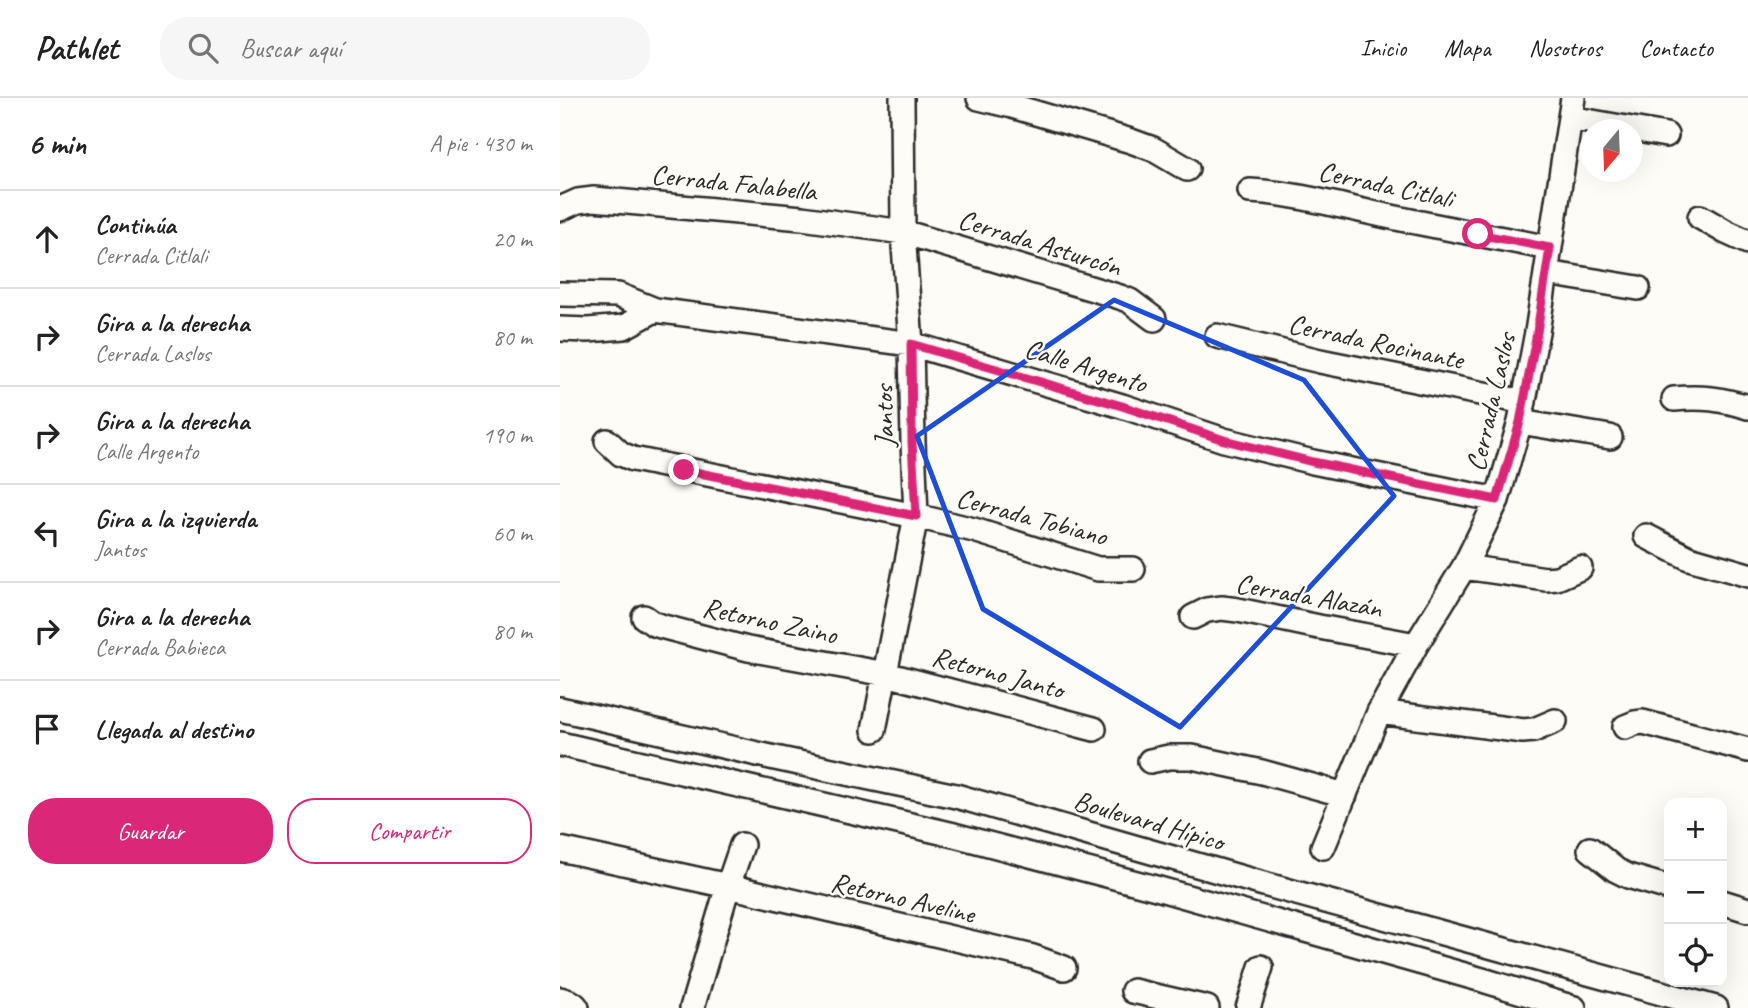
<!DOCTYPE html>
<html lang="es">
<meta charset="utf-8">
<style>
body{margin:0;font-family:Caveat,sans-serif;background:#f6f6f6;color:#222}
.controls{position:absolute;right:21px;bottom:21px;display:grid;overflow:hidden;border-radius:14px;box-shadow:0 7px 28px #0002}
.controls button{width:63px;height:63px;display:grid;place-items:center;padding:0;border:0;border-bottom:2px solid #e0e0e0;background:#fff;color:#222;font:35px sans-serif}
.compass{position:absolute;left:1020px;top:21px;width:63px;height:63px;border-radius:50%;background:#fff;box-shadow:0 7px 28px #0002;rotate:199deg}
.stop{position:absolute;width:21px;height:21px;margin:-16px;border:5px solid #db2777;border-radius:50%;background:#fff}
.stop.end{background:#db2777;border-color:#fff;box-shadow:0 2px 7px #0008}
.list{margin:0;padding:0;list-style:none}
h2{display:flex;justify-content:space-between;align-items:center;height:91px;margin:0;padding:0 28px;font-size:30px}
h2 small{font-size:23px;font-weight:400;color:#767676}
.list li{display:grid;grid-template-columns:46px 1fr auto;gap:21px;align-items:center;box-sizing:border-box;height:98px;padding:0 28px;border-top:2px solid #e0e0e0}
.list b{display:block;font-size:26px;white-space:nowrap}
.list p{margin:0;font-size:23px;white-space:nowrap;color:#767676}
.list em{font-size:23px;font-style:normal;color:#767676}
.actions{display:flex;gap:14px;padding:21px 28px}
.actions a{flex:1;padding:16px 0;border:2px solid #db2777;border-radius:28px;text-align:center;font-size:24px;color:#db2777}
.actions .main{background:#db2777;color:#fff}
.icon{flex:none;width:38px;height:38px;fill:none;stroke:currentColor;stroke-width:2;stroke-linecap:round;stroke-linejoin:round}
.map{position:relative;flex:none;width:1188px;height:910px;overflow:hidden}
header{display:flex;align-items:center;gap:42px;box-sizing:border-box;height:98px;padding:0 35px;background:#fff;border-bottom:2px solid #e0e0e0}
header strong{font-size:33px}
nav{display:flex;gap:38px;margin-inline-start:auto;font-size:24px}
.search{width:490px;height:63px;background:#f6f6f6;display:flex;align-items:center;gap:18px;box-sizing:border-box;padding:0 24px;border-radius:28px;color:#767676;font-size:26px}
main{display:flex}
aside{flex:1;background:#fff}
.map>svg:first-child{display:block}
</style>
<header>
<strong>Pathlet</strong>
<div class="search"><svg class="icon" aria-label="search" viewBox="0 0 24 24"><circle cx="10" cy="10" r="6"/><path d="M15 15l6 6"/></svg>Buscar aquí</div>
<nav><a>Inicio</a><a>Mapa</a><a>Nosotros</a><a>Contacto</a></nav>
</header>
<main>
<aside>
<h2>6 min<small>A pie · 430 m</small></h2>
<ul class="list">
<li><svg class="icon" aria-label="ahead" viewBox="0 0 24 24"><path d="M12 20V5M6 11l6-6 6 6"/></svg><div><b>Continúa</b><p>Cerrada Citlali</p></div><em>20 m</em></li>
<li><svg class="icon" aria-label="right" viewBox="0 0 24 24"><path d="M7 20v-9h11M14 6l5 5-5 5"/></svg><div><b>Gira a la derecha</b><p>Cerrada Laslos</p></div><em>80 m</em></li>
<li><svg class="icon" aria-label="right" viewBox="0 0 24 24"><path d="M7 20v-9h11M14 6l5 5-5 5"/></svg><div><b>Gira a la derecha</b><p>Calle Argento</p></div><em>190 m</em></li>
<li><svg class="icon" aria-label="left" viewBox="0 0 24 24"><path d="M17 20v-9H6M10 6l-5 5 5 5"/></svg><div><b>Gira a la izquierda</b><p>Jantos</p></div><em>60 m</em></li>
<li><svg class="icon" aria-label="right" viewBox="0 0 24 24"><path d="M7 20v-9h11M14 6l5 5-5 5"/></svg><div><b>Gira a la derecha</b><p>Cerrada Babieca</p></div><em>80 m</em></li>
<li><svg class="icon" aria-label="arrive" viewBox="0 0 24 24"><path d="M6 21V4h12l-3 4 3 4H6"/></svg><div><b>Llegada al destino</b></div></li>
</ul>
<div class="actions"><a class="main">Guardar</a><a>Compartir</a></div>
</aside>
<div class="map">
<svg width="1188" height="910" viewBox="0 0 1188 910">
<rect width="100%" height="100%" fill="#fdfcf7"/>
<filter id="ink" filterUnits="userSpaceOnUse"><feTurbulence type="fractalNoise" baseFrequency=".0143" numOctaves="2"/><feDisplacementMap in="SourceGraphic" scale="14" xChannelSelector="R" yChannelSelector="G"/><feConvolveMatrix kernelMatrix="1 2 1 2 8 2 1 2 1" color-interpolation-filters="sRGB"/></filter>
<g filter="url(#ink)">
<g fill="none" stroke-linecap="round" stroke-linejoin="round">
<defs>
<path id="minor" d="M419 0 452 8 571 43 593 51 627 71
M1010 20 1106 37
M690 93C735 95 778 108 822 117 878 129 934 139 990 150
M0 111 18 103 34 101 242 120 343 134 560 199 570 203 594 221
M1140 119 1166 134 1188 144
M987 175 1078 190
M0 196 58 197 95 212 351 246 562 308 664 342 753 364 937 402
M0 231 28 232 64 229 95 212
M657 238 760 263 964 304
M1114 301C1141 298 1162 301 1188 309
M960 324 1050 339
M47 343 61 356 73 361 356 418 414 432 538 471H573
M1086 438 1129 460 1188 477
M904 469 986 481 997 480 1020 470
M84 519 94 526 104 529 188 551 326 576 534 631
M633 519 647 512 662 510 678 512 759 529 856 547
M0 611 215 660 396 698 700 785 1156 910
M819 614 963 633 974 632 995 623
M1065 629 1075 625 1083 624 1188 652
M314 632 356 418 353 344 351 246 343 134 342 0
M0 646 394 737 596 790 926 883 1014 910
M590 663 609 659H632L702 674 785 697
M763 749 819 614 856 547 904 469 937 402 960 324 977 234 1013 0
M0 751 168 788 473 859 504 870
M1030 751 1056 772 1068 778 1109 790
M1162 804 1188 812
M573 893 647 910
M0 901C6 903 14 904 17 910
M132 910 168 788 182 747
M688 910 701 869"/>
</defs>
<use href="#minor" stroke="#2b2b2b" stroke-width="28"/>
<use href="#minor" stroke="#fdfcf7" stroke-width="23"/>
</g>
</g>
<g fill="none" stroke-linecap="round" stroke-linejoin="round" filter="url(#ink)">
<path stroke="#db2777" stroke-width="9" d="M124 372 356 418 352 344 351 246 562 308 664 342 753 364 937 402 960 324 977 234 990 150 918 136"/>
</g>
<path fill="none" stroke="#1d4ed8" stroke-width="5" stroke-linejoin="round" d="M554 202 744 282 834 398 620 629 423 511 357 338Z"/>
<g text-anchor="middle" stroke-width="5" stroke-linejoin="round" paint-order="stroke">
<g font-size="28" fill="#2b2b2b" stroke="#fdfcf7">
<text transform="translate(174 84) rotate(6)" y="10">Cerrada Falabella</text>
<text transform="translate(826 86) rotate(12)" y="10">Cerrada Citlali</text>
<text transform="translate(480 144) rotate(17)" y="10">Cerrada Asturcón</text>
<text transform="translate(816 243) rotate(12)" y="10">Cerrada Rocinante</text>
<text transform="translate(526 267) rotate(17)" y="10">Calle Argento</text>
<text transform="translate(930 304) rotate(-77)" y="10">Cerrada Laslos</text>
<text transform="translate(323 318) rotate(-91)" y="10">Jantos</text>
<text transform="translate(472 418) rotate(15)" y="10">Cerrada Tobiano</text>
<text transform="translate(749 497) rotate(10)" y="10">Cerrada Alazán</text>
<text transform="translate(210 522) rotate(12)" y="10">Retorno Zaino</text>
<text transform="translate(438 574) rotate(15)" y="10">Retorno Janto</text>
<text transform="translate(589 722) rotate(16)" y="10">Boulevard Hípico</text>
<text transform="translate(343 799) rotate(13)" y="10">Retorno Aveline</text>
</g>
</g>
</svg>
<div class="controls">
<button>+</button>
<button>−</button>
<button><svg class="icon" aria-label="locate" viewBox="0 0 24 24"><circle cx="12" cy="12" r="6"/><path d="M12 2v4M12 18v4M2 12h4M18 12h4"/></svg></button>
</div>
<svg class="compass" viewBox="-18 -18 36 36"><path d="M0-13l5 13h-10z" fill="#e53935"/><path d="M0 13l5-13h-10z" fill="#767676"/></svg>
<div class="stop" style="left:918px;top:136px"></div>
<div class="stop end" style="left:124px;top:372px"></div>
</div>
</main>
